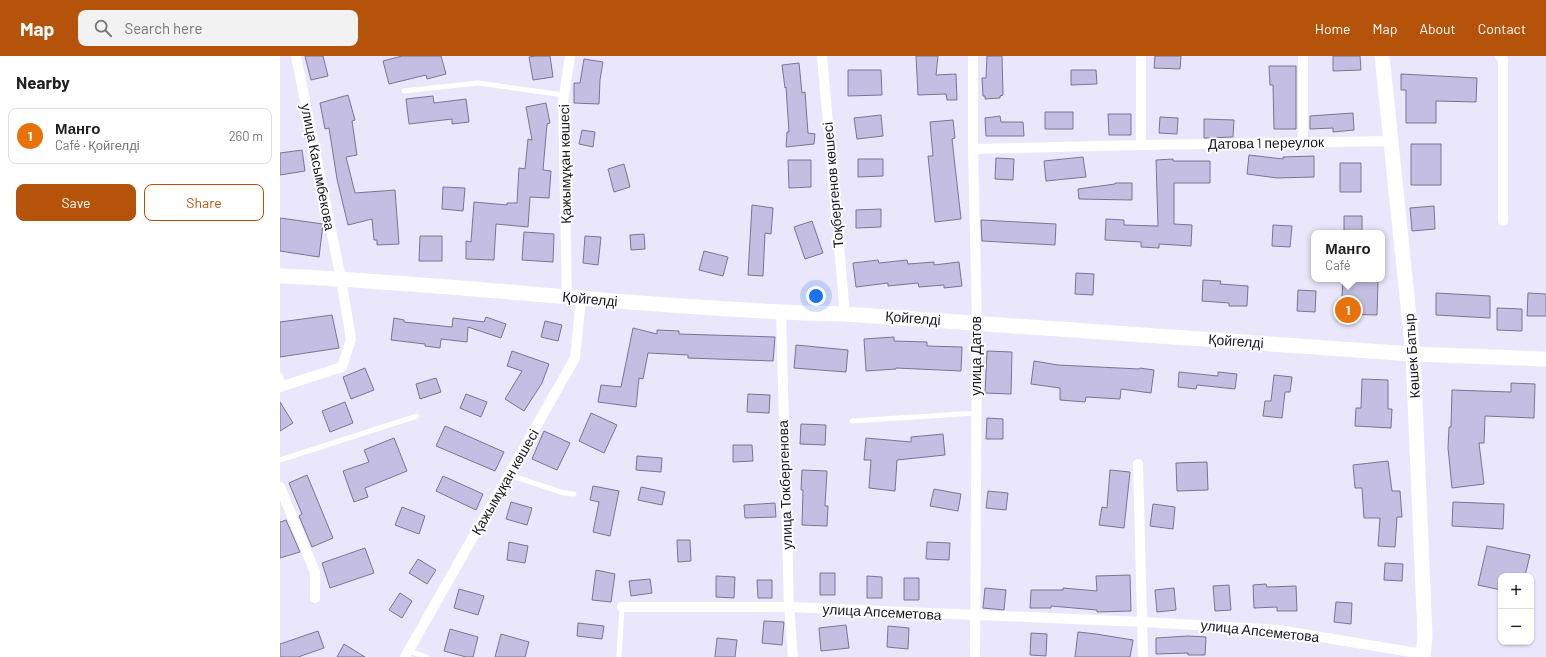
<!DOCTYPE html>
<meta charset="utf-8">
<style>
body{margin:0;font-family:Barlow,sans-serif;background:#f2f2f2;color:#202124}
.controls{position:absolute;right:12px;bottom:12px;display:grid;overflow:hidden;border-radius:8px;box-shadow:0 1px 3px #0004}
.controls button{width:36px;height:36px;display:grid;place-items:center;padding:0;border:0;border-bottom:1px solid #e0e0e0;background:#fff;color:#202124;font:20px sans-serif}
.you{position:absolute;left:536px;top:240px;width:14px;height:14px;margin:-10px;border:3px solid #fff;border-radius:50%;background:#1a73e8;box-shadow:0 0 0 6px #1a73e833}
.badge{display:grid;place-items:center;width:26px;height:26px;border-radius:50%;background:#b45309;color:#fff;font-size:13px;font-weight:700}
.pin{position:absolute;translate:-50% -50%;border:2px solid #fff;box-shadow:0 1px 4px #0006}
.popup{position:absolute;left:1031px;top:174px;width:74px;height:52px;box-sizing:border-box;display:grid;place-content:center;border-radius:8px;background:#fff;filter:drop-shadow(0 1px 3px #0005);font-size:13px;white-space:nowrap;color:#757577}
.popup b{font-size:15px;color:#202124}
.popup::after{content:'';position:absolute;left:50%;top:100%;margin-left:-8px;border:8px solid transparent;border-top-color:#fff}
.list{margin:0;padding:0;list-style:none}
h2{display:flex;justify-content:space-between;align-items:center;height:52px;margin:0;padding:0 16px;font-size:17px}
h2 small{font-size:13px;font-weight:400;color:#757577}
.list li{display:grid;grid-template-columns:26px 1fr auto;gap:12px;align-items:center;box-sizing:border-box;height:56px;margin:0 8px 8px;padding:0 8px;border:1px solid #e0e0e0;border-radius:8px}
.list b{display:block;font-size:15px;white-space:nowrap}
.list p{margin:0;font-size:13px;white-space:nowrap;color:#757577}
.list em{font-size:13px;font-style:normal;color:#757577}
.actions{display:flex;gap:8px;padding:12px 16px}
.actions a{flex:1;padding:9px 0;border:1px solid #b45309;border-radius:8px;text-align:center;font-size:14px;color:#b45309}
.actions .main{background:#b45309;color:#fff}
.icon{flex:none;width:22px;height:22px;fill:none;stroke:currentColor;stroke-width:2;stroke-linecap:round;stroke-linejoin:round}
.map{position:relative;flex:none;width:1266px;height:601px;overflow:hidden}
header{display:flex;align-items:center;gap:24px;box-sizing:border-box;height:56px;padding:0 20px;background:#b45309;color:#fff}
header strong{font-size:19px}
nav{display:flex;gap:22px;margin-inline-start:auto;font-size:14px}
.search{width:280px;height:36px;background:#f2f2f2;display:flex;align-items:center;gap:10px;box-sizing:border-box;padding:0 14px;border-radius:8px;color:#757577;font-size:15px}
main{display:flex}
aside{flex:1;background:#fff}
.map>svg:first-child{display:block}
</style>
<header>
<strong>Map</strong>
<div class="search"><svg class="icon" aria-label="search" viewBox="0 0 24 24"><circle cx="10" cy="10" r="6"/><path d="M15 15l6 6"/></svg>Search here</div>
<nav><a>Home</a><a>Map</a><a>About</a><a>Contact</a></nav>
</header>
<main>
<aside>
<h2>Nearby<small></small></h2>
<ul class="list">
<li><span class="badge" style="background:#e8710a">1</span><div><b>Манго</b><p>Café · Қойгелді</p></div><em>260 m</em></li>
</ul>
<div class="actions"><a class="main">Save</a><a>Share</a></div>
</aside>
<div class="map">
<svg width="1266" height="601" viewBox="0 0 1266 601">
<rect width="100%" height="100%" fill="#eae7fc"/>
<path fill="#c4bfe2" stroke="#797494" d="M25 0H43L48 20 31 24Z
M122 0H161L166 18 147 23 146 19 109 28 103 5Z
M256 0H270L273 21 253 24 249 1Z
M636 0H658L656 19 676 18 677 44H667L666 38 638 39Z
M707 0H722L723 39 720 40V42L705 43V40H703L702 22H706Z
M875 0H901L900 13 874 12Z
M1053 0H1080L1081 14 1053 15Z
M304 3 323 6 320 24 319 48 294 47V27H300Z
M519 7 522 37 525 36 528 77 535 78 534 88 506 91 507 76H509L506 31 505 32 502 9Z
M989 10H1016V73H994L993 29H990Z
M568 14H601L602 39 568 40Z
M791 14H816L817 28 791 29Z
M1121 18 1197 22 1196 46 1156 45V67H1126V34H1121Z
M68 39 75 64 72 65 77 99 66 101 75 137 115 134 119 188 97 189V184H94L92 163 68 169 57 123 49 72 45 73 40 47Z
M153 40 154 47 186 43 189 66 172 68V63L129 68 126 43Z
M266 47 270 67 267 68 263 114 271 115 269 142 250 141 248 171 216 168 214 204 186 203V185L191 186 194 146 227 149V147H237L239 112 245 113 248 83 252 84 246 51Z
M765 56H793V73H765Z
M1073 57 1074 74 1053 76V72L1030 73V60Z
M828 58H851V79H829Z
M601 59 603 80 577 83 574 62Z
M720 60 721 66H743L744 80H706L705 62Z
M880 61 898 62 897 78 879 77Z
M924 63 954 64 953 81 924 82Z
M673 64 675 82 672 83 681 163 655 166 648 100H653L650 66Z
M302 74 315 76 313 91 299 88Z
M1131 88H1161V129H1131Z
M22 94 25 115 0 119V97Z
M969 99 1003 103V101L1034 100V121L997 122 967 118Z
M803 101 806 121 766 125 764 105Z
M716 102 734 103 733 124 715 123Z
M578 103H603V120L578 121Z
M893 103V105H930V127H894V168L912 169 911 190 879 188V192L861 191V186L825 184 826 163 844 164V169L878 170 876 104Z
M508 104H531V131L509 132Z
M1060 107H1081V136H1060Z
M344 108 350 131 334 136 328 113Z
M835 127H852V144L799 143 798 133 835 128Z
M163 131 185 132 183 155 162 153Z
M472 149 493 152 491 178 485 177 483 220 468 219Z
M1154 150 1155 173 1132 175 1130 152Z
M601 153V171L576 172V154Z
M1064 160H1082V177H1064Z
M0 162 43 168 39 201 0 195Z
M701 164 776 168 775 189 702 185Z
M532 165 543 197 525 203 514 171Z
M993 169 1012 170 1010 191 992 190Z
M244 176 274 178 273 206 242 204Z
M364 178 365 193 351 194 350 179Z
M140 180H162V205H139Z
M305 180 321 181 318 209 303 207Z
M424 195 448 201 443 220 419 214Z
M598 204 599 207 627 204 628 208 654 206V209L679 206 682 230 664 232V229L639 231 638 227 608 230V227L576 231 573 207Z
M796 217 814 218 813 239 795 238Z
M1063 223 1098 225 1097 259 1061 258Z
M923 224 941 225 940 228 968 230 967 250H949V247L922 245Z
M1018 234 1036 235 1035 256 1017 255Z
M1156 237 1210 240V262L1156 259Z
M1248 237 1266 238V260H1247Z
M1217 252 1242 253V275L1217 274Z
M52 259 59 292 0 301V266Z
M206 261 226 268 221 282 188 271 187 286 161 283 160 292 145 290V288L111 284 114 262 124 264V266L172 271 173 262 204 266Z
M265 265 282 269 278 285 261 281Z
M353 272 377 278V274L399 275V278L495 281 493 305 408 302V299L368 297 363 323 359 322 356 351 318 346 321 329 341 331Z
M614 281V285L647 286V290L682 291 681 315 616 312V313L586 315 584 283Z
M516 289 568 294 566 316 514 312Z
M232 295 269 308 262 327 244 355 225 343 242 315 227 310Z
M707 295 732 296 731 338 705 337Z
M754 305 778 309 859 313 860 312 874 314 871 337 841 333 840 343 806 341 805 346 780 344V332L751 328Z
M85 312 94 334 71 343 63 321Z
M899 316 938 320V316L957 318 955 333 917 329 916 333 898 331Z
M994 319 1012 321 1010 336H1005L1002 362 983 360 985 345H991Z
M156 322 161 336 140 343 136 328Z
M1082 323 1108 324V353H1112L1111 372 1075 370 1076 352H1081Z
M1231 327 1255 328 1254 362 1205 360 1204 387H1199L1204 428 1172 432 1168 392 1169 371H1171L1172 334 1231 336Z
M186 338 207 346 201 361 180 352Z
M468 338 490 339 489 357 467 356Z
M0 346 13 367 0 375Z
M65 346 73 367 50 376 42 355Z
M311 357 337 369 324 397 299 385Z
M707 362 723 363V383H706Z
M521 368 546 369 545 389 520 388Z
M165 370 224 396 215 415 156 390Z
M264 375 290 387 277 414 252 403Z
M663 378 665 399 617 404 615 435 589 432 591 404H584L586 382 631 386V381Z
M114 382 127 415 85 432 88 441 74 446 63 415 89 406 84 394Z
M453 389H472L473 405 453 406Z
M357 400 382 402 381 416 356 414Z
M1108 405 1112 435H1120L1122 461H1117L1115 491 1098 490 1100 462H1084L1082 432H1075L1073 409Z
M927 406 928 434 897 435 896 407Z
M522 414 547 415 545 450H548L547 470 522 469 523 434H521Z
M830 414 850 416 844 472 819 469 822 451 827 452Z
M27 419 53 482 32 491 19 460 22 458 9 427Z
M163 420 203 438 196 454 156 435Z
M313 430 339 435 330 480 313 476 319 446 310 444Z
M361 431 385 436 382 449 358 444Z
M654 433 681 438 678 455 650 450Z
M708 435 728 437 726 454 706 452Z
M231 446 252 452 247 469 226 463Z
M1173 446 1224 448 1223 473 1172 470Z
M495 447 496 461 465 462 464 449Z
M873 448 895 451 893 473 870 470Z
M122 451 145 460 139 478 115 469Z
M6 464 20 496 0 502V466Z
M397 484H410L411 505 398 506Z
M229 486 248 490 245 507 227 504Z
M647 486 670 487 669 504 646 503Z
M1207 490 1250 499 1245 520H1221V534L1198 529Z
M85 492 94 517 50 532 42 507Z
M138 503 156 514 147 528 129 517Z
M1105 507 1123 508 1122 525 1104 524Z
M316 514 335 518 331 546 312 544Z
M540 517H555V539H540Z
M850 519 851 555 817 556V554L771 550V552H750L751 534H783V532L817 535 816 520Z
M436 520 455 521 454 542 436 541Z
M587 520 602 521V542H587Z
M624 522H639V544H624Z
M370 523 372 537 351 540 349 525Z
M477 524H492V542H478Z
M986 528 987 531 1016 530 1017 555H997V551L974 552 973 529Z
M949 529 951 554 935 555 933 530Z
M705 532 726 534 724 554 703 552Z
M894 532 896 554 877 556 875 534Z
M179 533 204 540 198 559 174 552Z
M120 537 132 545 122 562 109 554Z
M1056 546 1072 547 1071 568 1054 566Z
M484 565 504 566 502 589 482 587Z
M298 567 324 570 322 583 297 580Z
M566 569 569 592 541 595 539 572Z
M608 570 629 572 628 593 607 591Z
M170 573 198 581 193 601H186L164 595Z
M38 575 44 592 18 601H0V588Z
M798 576 816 578 853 584 850 601H795Z
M751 577 767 578 766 600 750 599Z
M221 578 249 586 245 601H215Z
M908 580 926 581 925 599H908V597L876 598V582Z
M437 582 457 584 455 601H435Z
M64 588 85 601H57Z"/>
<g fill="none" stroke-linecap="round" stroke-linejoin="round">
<path stroke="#fff" stroke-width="5" d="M124 35 198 27 284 39
M0 319 4 329
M572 365 696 357
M0 404 137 360
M229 419 284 437 294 438
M129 595 147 601
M339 601 342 551"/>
<path stroke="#fff" stroke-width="10" d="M542 0 565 258
M693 0V93L697 267 695 601
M861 0V89
M1023 0V86
M1220 0 1223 4V165
M693 93 861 89 1111 85
M287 241 283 46 290 0
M501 257 509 551 513 601
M0 331 62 311 71 283 61 223 16 0
M858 408 863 601
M0 431 35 516V542
M342 551H509L863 566 999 574 1143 598
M125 601 295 302 301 243"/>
<path stroke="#fff" stroke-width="15" d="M1102 0 1133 298 1145 580 1143 601
M0 220C189 228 376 254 565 258L1133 298 1266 303"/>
</g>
<g text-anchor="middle" stroke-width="4" stroke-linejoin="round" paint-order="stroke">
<g font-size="14" fill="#191724" stroke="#fff">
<text transform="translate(986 87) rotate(-1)" y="5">Датова 1 переулок</text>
<text transform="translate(285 108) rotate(-91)" y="5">Қажымұқан көшесі</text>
<text transform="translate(38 111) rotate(79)" y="5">улица Касымбекова</text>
<text transform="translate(553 129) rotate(-95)" y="5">Тоқбергенов көшесі</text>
<text transform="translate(310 243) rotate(5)" y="5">Қойгелді</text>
<text transform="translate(633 262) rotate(4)" y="5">Қойгелді</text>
<text transform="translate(956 285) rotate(4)" y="5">Қойгелді</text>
<text transform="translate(696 300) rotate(-90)" y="5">улица Датов</text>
<text transform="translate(1132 300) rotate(-94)" y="5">Көшек Батыр</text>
<text transform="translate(225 426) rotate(-60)" y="5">Қажымұқан көшесі</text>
<text transform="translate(505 429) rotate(-92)" y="5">улица Токбергенова</text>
<text transform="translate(602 556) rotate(3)" y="5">улица Апсеметова</text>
<text transform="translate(980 575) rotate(6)" y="5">улица Апсеметова</text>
</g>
</g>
</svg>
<div class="controls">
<button>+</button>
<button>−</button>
</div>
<div class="you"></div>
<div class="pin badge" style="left:1068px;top:254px;background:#e8710a">1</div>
<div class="popup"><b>Манго</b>Café</div>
</div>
</main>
